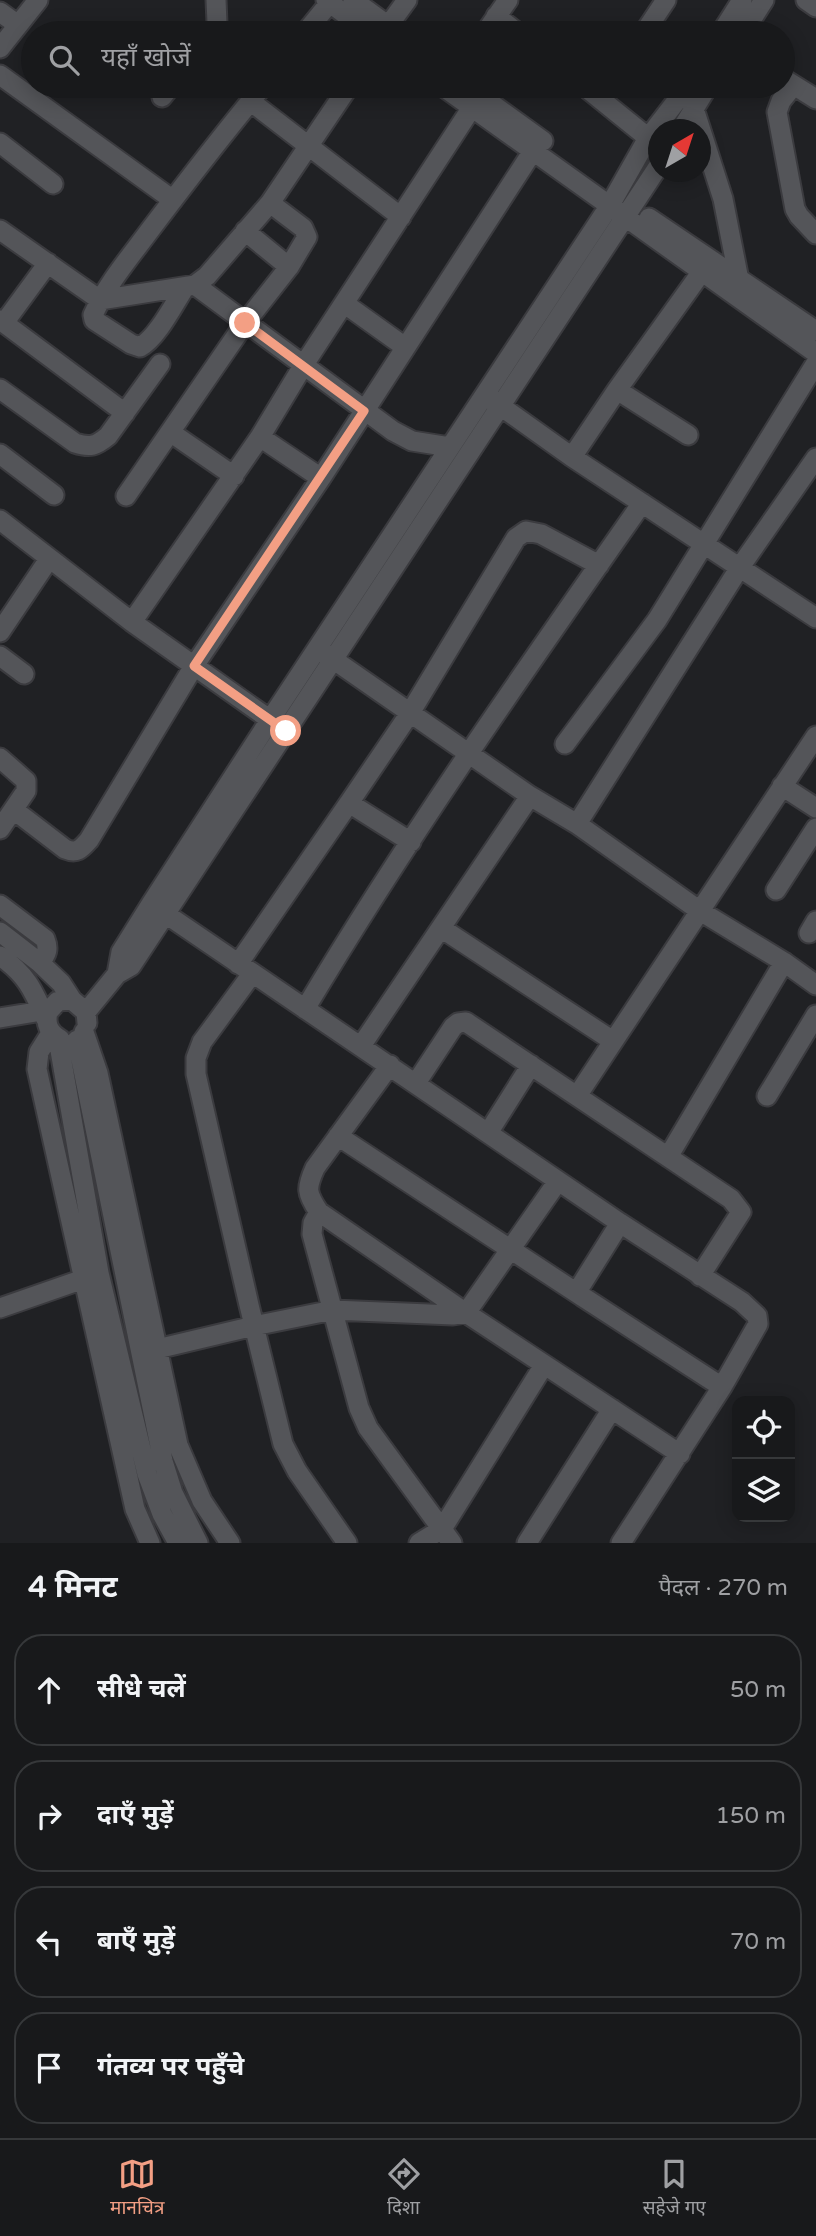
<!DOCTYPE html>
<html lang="hi">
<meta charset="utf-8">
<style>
body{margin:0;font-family:"Varela Round","Noto Sans Devanagari",sans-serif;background:#212224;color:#f1f3f6}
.controls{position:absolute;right:21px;bottom:21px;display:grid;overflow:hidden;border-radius:14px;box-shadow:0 4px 18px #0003}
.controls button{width:63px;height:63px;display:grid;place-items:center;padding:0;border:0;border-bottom:2px solid #36383a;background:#18191b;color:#f1f3f6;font:35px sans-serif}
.compass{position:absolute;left:648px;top:119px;width:63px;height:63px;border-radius:50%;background:#18191b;box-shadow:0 4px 18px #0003;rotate:39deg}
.stop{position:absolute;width:21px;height:21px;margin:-16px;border:5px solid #f39f84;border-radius:50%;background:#fff}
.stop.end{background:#f39f84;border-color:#fff;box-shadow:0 2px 7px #0008}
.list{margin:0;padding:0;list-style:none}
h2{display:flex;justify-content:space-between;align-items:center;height:91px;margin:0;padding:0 28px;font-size:30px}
h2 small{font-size:23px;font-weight:400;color:#9fa0a3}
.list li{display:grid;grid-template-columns:46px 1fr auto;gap:21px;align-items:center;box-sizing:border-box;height:112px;margin:0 14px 14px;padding:0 14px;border:2px solid #36383a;border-radius:28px}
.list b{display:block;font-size:26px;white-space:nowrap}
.list em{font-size:23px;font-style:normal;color:#9fa0a3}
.icon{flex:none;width:38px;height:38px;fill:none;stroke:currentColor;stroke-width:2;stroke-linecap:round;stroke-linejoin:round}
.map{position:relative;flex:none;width:816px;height:1543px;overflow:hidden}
.search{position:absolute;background:#18191b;box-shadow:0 4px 18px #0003;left:21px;right:21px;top:21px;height:77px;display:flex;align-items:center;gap:18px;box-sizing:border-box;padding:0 24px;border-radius:38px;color:#9fa0a3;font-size:26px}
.sheet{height:595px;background:#18191b}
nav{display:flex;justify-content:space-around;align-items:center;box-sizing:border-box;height:98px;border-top:2px solid #36383a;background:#18191b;font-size:19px;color:#9fa0a3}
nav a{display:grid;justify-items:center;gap:4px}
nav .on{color:#f39f84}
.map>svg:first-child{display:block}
</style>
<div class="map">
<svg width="816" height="1543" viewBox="0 0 816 1543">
<rect width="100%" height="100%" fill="#202124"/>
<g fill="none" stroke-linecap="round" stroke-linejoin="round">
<defs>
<path id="minor" d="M326 0 370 33
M353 0 398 33
M806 0 816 7
M0 12 18 25
M496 16 518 33
M212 33 217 23 216 0
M305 33 332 0
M383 33 407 0
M485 33 508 0
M644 33 666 0
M721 33 742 0
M743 33 764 0
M0 48 38 0
M0 75 173 200
M784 79 816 99
M442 86 816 353
M467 86 543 141
M584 86 657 145
M793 86 781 101 777 112 795 209 799 216 816 234
M687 87 723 199 740 285
M162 97 171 86
M250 101 401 217
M681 130 708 86
M0 143 53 184
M649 218 816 331
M0 230 100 300 195 285 393 431 412 441 450 447
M245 231 289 267
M195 285 207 276 270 203 349 86
M185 287C174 304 157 338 140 347L131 344 94 320 93 315C107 284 130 257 150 230 187 181 224 133 263 86
M345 304 405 347
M0 320 125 413
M4 323 48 263
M0 389 75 443C90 448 96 446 108 436L160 364
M617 390 688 435
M492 400 572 457 816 618
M170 432 234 476
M0 454 54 495
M572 457 617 390 708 263
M321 478 540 140
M126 496 245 323 289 267 307 237 303 228 270 203
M0 520 132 622 279 726
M132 622 260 437 303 366 480 95
M0 632 49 559
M324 653 530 796 577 824 700 911 784 962 816 985
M0 656 24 674
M565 744 657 620 816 363
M0 758 26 781V791L0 829
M782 786 816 808
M349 803 410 713 516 538 526 531 541 534 599 565
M14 810 65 849C77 854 81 849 89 840L194 666 321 478 260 437
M577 824 740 567 816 458
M776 890 816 828
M0 905 45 939C49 949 47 954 40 963
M154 906 620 1223 742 1302 757 1316 758 1324 722 1387 621 1543
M441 928 613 1041
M0 932 40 963 61 983 72 1000 86 1012 87 1023
M809 933 816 921
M0 956C27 975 33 990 46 1019
M238 964 349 803 411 842
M117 974 121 952 151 904 270 720 610 205 648 138 688 86
M252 974 202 1042 196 1058V1074L249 1305 283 1444 297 1471 347 1543
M305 1009C409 835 526 669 642 503
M86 1012 117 974 131 966 658 167
M0 1018 42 1011
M84 1032 98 1073 178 1445 202 1501 230 1543
M51 1033 39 1052 37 1069 135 1509 150 1543
M58 1039 99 1273 147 1474 162 1514 178 1543
M60 1039C49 1033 45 1024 48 1012L58 1001 72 1000
M77 1040 163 1461 173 1493 198 1543
M361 1046 530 796
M390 1065 315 1168C306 1188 306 1193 319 1212L466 1313 680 1454
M416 1083 453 1027 458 1023 466 1022 719 1191 731 1199 741 1212 700 1276
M577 1096 816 736
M767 1096 816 1015
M488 1133 531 1065
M338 1136 583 1297
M668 1157 784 962
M319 1212 313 1223 312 1234 359 1408 368 1428 452 1543
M620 1223 578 1290 583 1297 722 1387
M0 1308 95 1275
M157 1349 254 1326 333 1310 453 1315 466 1313 558 1181
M419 1543 442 1529 544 1365
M527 1543 612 1409"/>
</defs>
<use href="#minor" stroke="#3b3b3f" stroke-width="23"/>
<use href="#minor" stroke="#545559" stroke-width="19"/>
</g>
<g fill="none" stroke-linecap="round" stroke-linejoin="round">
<path stroke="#f39f84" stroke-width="9" d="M245 323 364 411 194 666 286 731"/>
</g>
</svg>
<div class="controls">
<button><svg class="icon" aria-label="locate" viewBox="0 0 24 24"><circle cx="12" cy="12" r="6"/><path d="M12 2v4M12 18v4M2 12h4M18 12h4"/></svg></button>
<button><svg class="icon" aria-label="layers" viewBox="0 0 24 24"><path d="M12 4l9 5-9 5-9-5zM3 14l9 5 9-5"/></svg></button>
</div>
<svg class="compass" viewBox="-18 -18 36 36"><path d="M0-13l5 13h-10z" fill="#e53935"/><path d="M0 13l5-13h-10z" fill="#9fa0a3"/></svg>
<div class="stop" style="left:286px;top:731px"></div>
<div class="stop end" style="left:245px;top:323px"></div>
<div class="search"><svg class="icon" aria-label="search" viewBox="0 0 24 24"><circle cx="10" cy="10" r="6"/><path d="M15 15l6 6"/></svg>यहाँ खोजें</div>
</div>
<section class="sheet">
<h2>4 मिनट<small>पैदल · 270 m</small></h2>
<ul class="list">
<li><svg class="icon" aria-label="ahead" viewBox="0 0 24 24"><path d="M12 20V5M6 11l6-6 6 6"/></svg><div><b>सीधे चलें</b></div><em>50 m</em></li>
<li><svg class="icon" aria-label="right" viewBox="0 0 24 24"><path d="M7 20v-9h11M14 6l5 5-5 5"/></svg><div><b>दाएँ मुड़ें</b></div><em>150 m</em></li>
<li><svg class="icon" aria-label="left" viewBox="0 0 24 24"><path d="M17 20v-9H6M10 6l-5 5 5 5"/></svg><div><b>बाएँ मुड़ें</b></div><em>70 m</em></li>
<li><svg class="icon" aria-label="arrive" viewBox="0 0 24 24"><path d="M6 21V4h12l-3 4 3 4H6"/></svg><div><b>गंतव्य पर पहुँचे</b></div></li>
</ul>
</section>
<nav>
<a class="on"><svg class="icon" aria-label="map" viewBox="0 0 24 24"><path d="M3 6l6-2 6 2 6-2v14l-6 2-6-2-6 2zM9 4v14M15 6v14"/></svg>मानचित्र</a>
<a><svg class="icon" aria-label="directions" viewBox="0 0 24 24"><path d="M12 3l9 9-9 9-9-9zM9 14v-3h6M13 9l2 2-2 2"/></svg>दिशा</a>
<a><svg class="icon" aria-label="saved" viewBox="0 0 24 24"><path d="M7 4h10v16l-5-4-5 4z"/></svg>सहेजे गए</a>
</nav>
